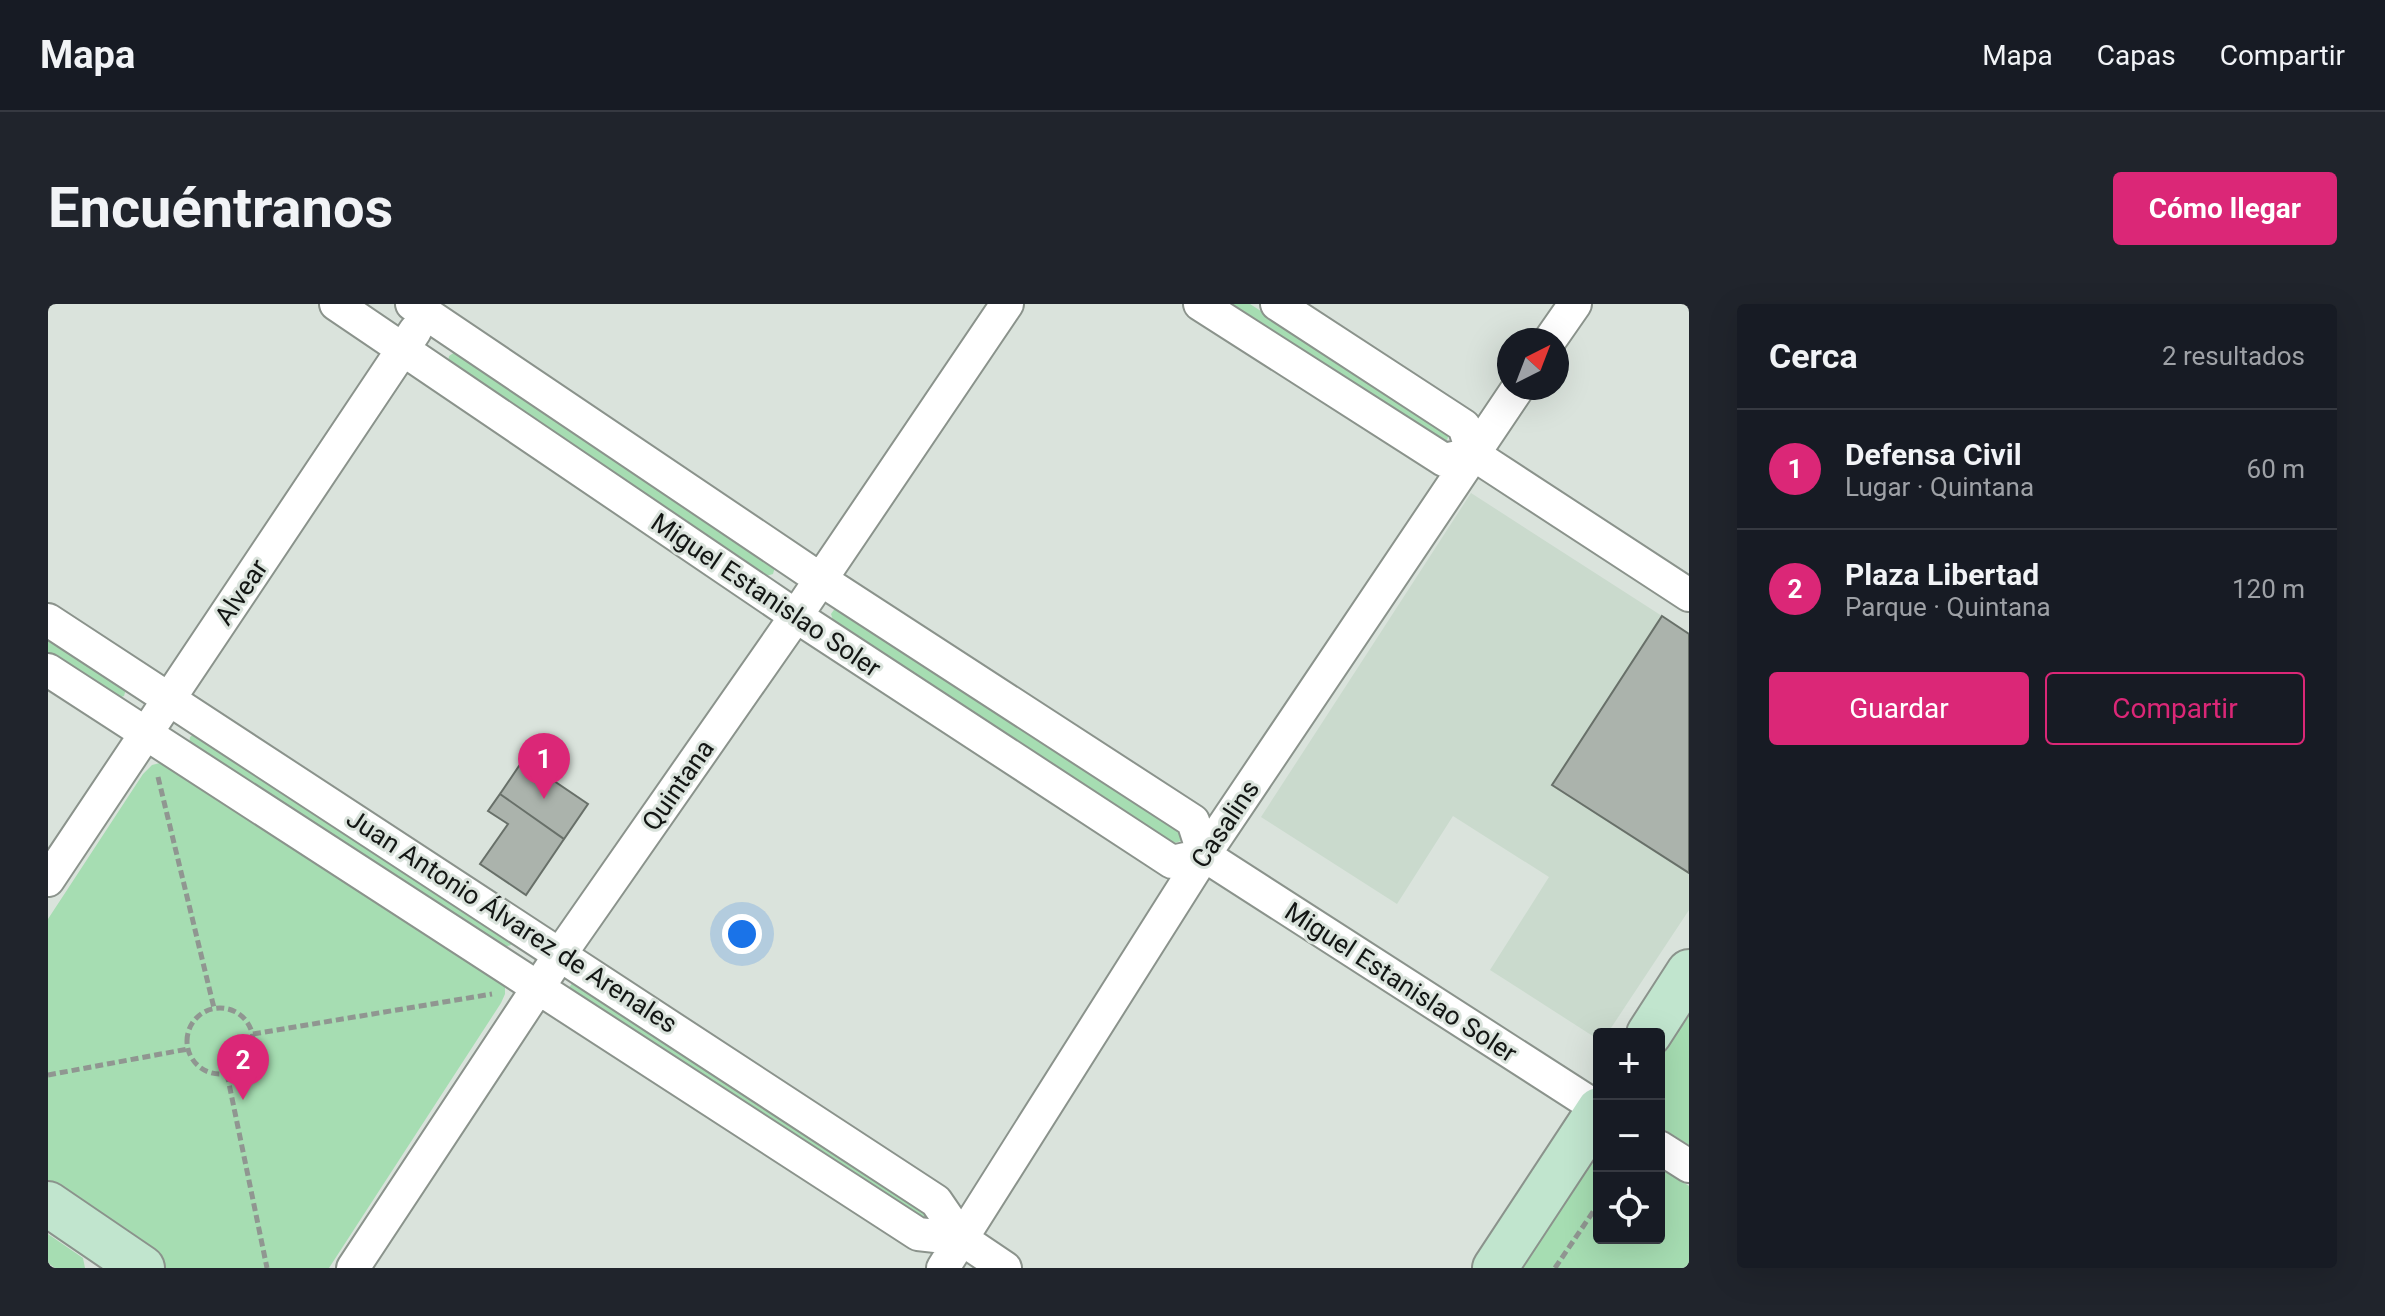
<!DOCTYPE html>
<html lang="es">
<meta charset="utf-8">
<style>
body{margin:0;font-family:Roboto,sans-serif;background:#20242c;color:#f1f3f6}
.controls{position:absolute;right:24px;bottom:24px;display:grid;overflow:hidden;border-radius:8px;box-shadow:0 8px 32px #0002}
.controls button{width:72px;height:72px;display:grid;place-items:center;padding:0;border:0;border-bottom:2px solid #363941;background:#171b24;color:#f1f3f6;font:40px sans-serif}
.compass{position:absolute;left:1449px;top:24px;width:72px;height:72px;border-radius:50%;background:#171b24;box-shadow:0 8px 32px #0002;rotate:42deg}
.you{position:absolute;left:694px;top:630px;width:28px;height:28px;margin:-20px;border:6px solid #fff;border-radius:50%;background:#1a73e8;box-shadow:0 0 0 12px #1a73e833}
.badge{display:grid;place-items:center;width:52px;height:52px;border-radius:50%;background:#db2777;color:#fff;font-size:26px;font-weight:700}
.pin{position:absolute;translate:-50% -66px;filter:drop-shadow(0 2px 4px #0008)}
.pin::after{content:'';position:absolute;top:42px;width:28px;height:24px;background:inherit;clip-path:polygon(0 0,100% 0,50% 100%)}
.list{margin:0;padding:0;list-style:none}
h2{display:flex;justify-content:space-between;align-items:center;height:104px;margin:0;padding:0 32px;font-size:34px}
h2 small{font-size:26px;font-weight:400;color:#9ea1a6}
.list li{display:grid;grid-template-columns:52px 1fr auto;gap:24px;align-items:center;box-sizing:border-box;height:120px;padding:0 32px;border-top:2px solid #363941}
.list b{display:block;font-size:30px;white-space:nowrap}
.list p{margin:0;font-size:26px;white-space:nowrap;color:#9ea1a6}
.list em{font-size:26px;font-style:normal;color:#9ea1a6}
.actions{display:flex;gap:16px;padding:24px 32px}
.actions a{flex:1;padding:18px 0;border:2px solid #db2777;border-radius:8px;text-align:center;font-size:28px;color:#db2777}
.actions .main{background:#db2777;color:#fff}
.icon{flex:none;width:44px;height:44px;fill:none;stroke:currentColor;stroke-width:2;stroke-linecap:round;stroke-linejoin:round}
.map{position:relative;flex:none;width:1641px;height:964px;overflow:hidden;border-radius:8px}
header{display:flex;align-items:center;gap:48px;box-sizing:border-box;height:112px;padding:0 40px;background:#171b24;border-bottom:2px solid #363941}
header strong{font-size:38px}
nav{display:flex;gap:44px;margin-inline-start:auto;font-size:28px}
.intro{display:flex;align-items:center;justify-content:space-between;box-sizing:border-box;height:192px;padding:0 48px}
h1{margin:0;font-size:56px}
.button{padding:20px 36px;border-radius:8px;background:#db2777;color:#fff;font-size:28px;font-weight:700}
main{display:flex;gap:48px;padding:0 48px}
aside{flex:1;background:#171b24;border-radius:8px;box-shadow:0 8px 32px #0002}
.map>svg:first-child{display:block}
</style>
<header>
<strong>Mapa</strong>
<nav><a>Mapa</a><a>Capas</a><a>Compartir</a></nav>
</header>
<div class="intro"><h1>Encuéntranos</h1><a class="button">Cómo llegar</a></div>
<main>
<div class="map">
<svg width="1641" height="964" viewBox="0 0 1641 964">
<rect width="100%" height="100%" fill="#dae3dc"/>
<path fill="#cadacd" d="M1423 189 1614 312 1505 481 1641 569V606L1559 730H1551V736L1442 666 1501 573 1405 512 1349 600 1213 513Z"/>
<path fill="#a6ddb2" d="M1169 0H1202L1398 126C1401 132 1401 136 1395 140Z
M407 48 727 263 725 270 715 273 400 60 401 52Z
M788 303 1133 525V537L1123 540 786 319 783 310Z
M0 331 78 385 76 392 67 395 0 352Z
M146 430 464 638 463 641 453 644 141 442 142 433Z
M116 458 457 681V690L453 699 281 964H104L0 893V615L95 470 104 461Z
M525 678 883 909 878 918 520 685Z
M1641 703V841L1611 822V750Z
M1551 841V934H1611V863L1641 882V964H1468Z
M0 930 35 954 37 964H7L0 959Z"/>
<path fill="#abb3ac" stroke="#687069" stroke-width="2" d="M1614 312 1641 330V569L1504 481Z
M475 456 540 500 516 535 452 490Z
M452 490 516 535 478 591 432 560 460 520 440 507Z"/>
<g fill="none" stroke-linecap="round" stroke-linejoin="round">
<defs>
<path id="street" d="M288 0 748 312 1124 558 1156 551
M364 0 772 275 1145 517 1156 551 1551 805
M1152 0 1396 156 1425 150
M1229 0 1416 122 1425 150 1641 291
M1502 36 1527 0
M0 316 888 897 914 935 957 964
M0 366 870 930 914 935
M0 576 367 27
M1611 843 1641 862
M305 964 513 649 748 312 959 0
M895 964 1156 551 1470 84"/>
<path id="secondary" d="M1601 730 1641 668
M0 900 94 964
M1447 964 1551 806"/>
</defs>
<use href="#street" stroke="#8b938c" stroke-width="36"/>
<use href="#secondary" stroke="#8b938c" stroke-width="48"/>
<path stroke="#909691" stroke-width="5" stroke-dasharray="8 4" stroke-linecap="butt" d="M110 473 166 704
M139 737a33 33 0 1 1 66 0a33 33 0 1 1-66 0Z
M205 730 444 690
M179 770 219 964
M0 771 140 745
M1507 964 1551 899"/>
<use href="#street" stroke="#fff" stroke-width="32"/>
<use href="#secondary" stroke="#c1e5ce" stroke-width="44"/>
</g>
<g text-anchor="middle" stroke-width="6" stroke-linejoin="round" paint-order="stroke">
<g font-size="26" fill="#131614" stroke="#dae3dc">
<text transform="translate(193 288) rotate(-56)" y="9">Alvear</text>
<text transform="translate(718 291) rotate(34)" y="9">Miguel Estanislao Soler</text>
<text transform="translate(630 481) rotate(-55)" y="9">Quintana</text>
<text transform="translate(1177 520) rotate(-56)" y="9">Casalins</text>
<text transform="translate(464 617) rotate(33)" y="9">Juan Antonio Álvarez de Arenales</text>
<text transform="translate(1353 678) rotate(33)" y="9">Miguel Estanislao Soler</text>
</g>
</g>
</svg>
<div class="controls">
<button>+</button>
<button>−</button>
<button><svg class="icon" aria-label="locate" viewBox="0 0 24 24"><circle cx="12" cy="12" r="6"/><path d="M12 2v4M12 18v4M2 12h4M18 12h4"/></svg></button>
</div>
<svg class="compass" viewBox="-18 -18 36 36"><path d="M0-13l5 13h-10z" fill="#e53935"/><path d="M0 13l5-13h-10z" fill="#9ea1a6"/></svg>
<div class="you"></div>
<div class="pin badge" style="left:496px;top:495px">1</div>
<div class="pin badge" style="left:195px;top:796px">2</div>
</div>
<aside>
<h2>Cerca<small>2 resultados</small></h2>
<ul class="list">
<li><span class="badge">1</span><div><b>Defensa Civil</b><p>Lugar · Quintana</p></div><em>60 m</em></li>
<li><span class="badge">2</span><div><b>Plaza Libertad</b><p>Parque · Quintana</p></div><em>120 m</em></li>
</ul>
<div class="actions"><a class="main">Guardar</a><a>Compartir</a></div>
</aside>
</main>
